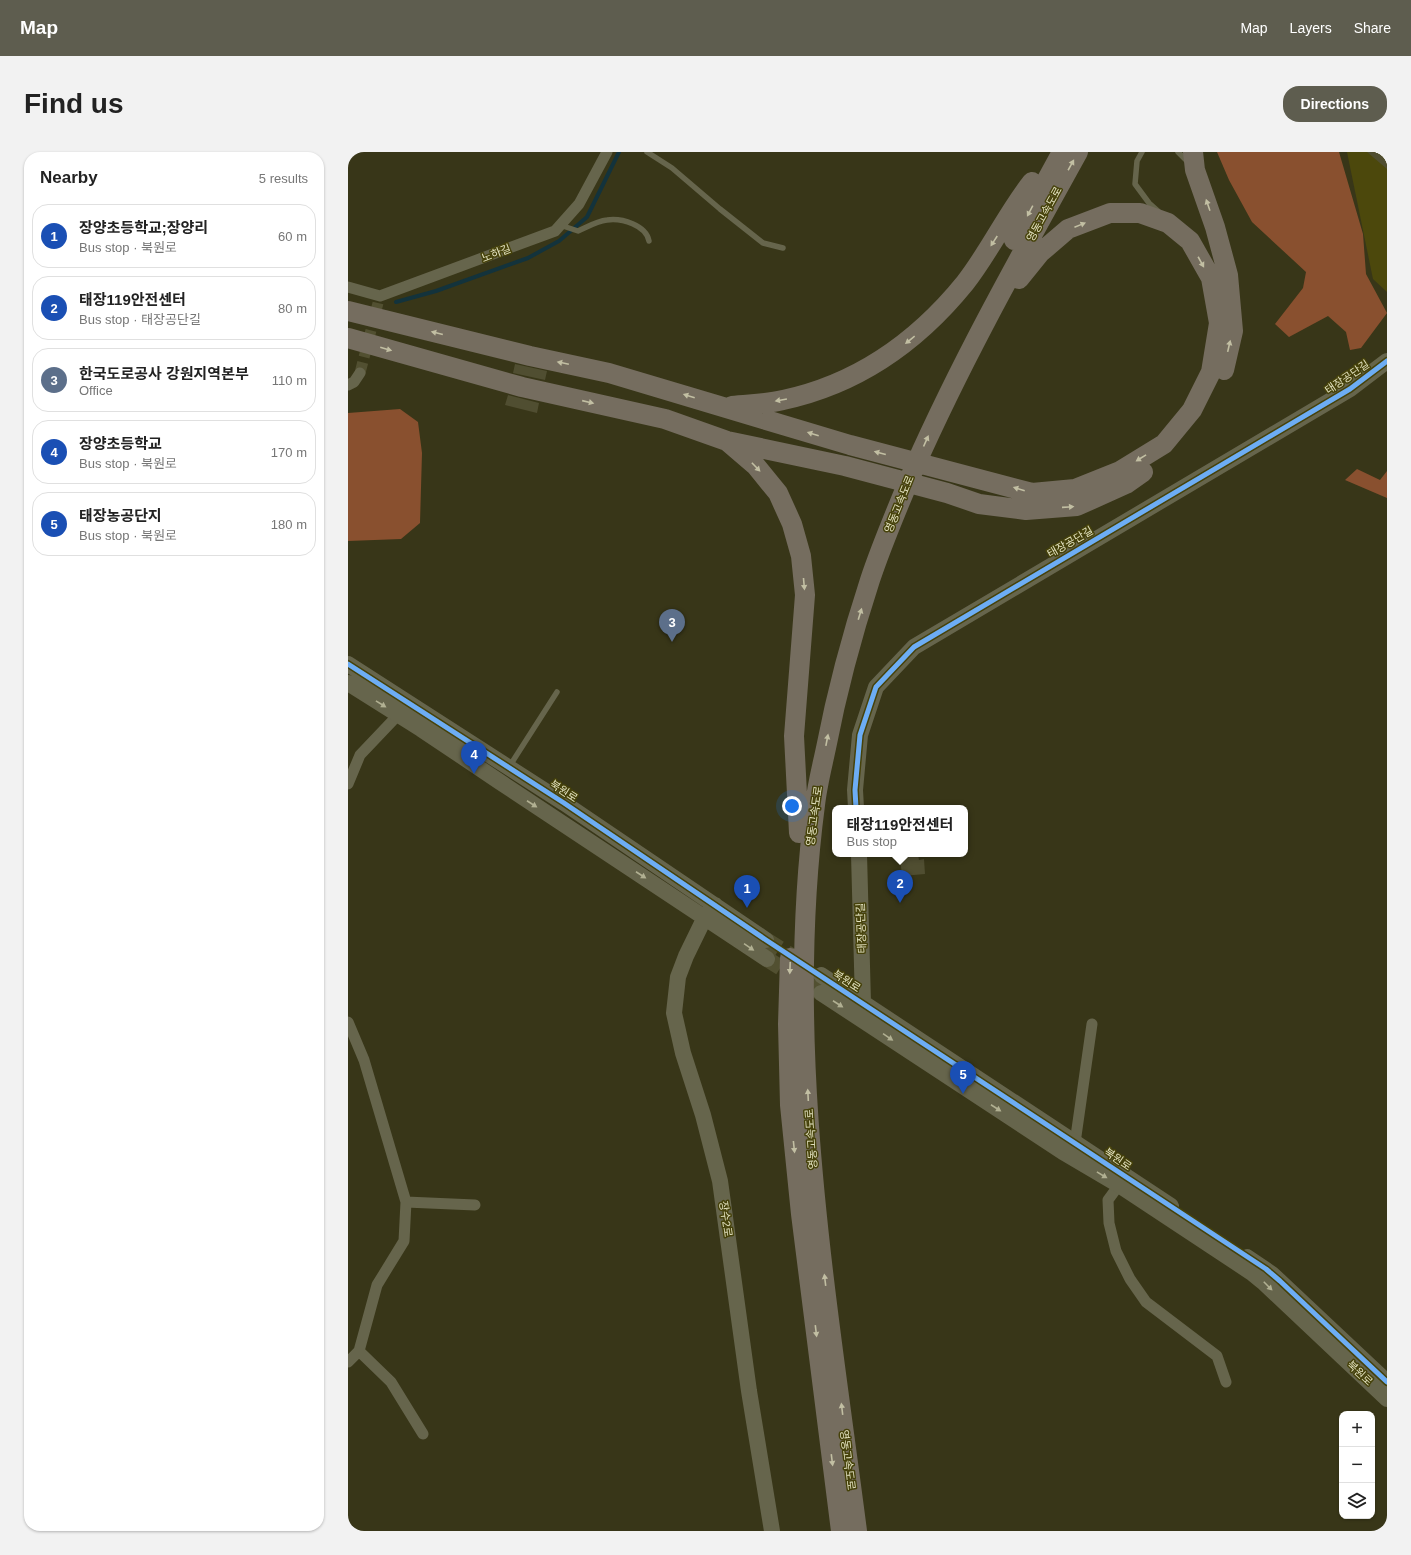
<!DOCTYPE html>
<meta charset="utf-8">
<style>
body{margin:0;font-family:Helvetica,"Noto Sans KR",sans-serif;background:#f2f2f2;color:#222}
.controls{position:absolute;right:12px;bottom:12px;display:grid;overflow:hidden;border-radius:8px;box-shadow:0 1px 3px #0004}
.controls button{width:36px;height:36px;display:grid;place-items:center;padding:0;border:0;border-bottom:1px solid #e0e0e0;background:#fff;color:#222;font:20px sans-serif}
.you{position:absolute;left:444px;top:654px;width:14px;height:14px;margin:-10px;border:3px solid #fff;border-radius:50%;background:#1a73e8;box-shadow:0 0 0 6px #1a73e833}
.badge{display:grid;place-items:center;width:26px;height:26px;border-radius:50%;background:#5e5d4f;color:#fff;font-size:13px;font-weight:700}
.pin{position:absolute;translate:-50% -33px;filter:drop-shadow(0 1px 2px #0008)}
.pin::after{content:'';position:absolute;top:21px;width:14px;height:12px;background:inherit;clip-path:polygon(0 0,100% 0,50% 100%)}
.popup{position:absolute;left:484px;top:653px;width:136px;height:52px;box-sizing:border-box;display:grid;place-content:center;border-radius:8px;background:#fff;filter:drop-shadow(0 1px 3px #0005);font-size:13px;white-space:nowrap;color:#767676}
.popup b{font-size:15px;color:#222}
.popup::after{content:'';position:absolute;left:50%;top:100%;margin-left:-8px;border:8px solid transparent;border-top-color:#fff}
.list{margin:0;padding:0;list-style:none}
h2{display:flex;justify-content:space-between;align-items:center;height:52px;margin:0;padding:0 16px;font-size:17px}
h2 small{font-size:13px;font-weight:400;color:#767676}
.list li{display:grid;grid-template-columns:26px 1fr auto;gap:12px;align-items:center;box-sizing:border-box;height:64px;margin:0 8px 8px;padding:0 8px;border:1px solid #e0e0e0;border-radius:16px}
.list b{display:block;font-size:15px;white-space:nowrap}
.list p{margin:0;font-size:13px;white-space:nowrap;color:#767676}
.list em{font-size:13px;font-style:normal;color:#767676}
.icon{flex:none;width:22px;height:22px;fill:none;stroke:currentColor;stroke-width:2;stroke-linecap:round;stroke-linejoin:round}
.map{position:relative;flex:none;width:1039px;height:1379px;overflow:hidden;border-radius:16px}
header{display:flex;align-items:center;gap:24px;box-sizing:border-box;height:56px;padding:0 20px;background:#5e5d4f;color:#fff}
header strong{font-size:19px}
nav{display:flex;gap:22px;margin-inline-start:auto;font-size:14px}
.intro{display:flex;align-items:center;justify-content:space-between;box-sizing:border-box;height:96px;padding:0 24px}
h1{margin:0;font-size:28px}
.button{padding:10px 18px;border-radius:16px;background:#5e5d4f;color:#fff;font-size:14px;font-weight:700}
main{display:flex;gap:24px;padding:0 24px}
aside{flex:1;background:#fff;border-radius:16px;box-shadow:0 1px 3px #0004}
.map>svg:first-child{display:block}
</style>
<header>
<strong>Map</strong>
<nav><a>Map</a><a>Layers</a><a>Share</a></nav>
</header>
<div class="intro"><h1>Find us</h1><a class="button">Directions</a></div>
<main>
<aside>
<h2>Nearby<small>5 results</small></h2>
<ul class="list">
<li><span class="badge" style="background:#1a4fb4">1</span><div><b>장양초등학교;장양리</b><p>Bus stop · 북원로</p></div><em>60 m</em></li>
<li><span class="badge" style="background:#1a4fb4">2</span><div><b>태장119안전센터</b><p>Bus stop · 태장공단길</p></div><em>80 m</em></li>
<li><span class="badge" style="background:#5c6f8a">3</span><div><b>한국도로공사 강원지역본부</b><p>Office</p></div><em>110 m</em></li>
<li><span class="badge" style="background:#1a4fb4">4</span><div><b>장양초등학교</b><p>Bus stop · 북원로</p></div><em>170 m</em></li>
<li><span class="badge" style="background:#1a4fb4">5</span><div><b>태장농공단지</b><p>Bus stop · 북원로</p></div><em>180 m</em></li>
</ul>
</aside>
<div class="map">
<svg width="1039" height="1379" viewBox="0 0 1039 1379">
<rect width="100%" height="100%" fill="#383618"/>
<path fill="#4c480c" d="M999 0H1039V140L1025 127Z"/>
<path fill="#89502f" d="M869 0H991L1015 82 1018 122 1039 161 1013 196 1002 198 998 180 980 164 941 185 927 172 955 136 958 120 904 70 881 28Z
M52 257 70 270 74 301 72 371 53 387 0 389V261Z
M1009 317 1032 328 1039 319V346L997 328Z"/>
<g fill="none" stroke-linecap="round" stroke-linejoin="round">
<path stroke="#13333c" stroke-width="4" d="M48 150 88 139 180 106 211 89 239 65 271 0"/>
</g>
<path fill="#504e31" d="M1019 0H1039V17Z
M167 212 199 219 197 228 165 221Z
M160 243 191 251 189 261 157 253Z
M570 703 571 708 576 707 577 722 554 724 552 705Z"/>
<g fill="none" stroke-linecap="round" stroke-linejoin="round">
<path stroke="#525031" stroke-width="11" stroke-dasharray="11 5.5" stroke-linecap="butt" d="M12 221 30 151"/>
<path stroke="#525031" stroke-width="16" stroke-dasharray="16 8" stroke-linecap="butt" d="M418 788 453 810
M419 807 473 841"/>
<path stroke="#66654c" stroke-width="5.5" d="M299 0 324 16 372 57 415 91 435 96
M794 0 789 9 787 32 801 51 810 59
M830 0 840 10
M212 73 230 79C239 75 249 69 259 68 274 66 298 73 301 89
M161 615 209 540"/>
<path stroke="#66654c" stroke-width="11" d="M0 135 32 144 207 79 231 52 259 0
M0 233 6 230 12 221
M0 632 12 603 50 563
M0 870 16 908 58 1050 56 1089 29 1133 11 1199 0 1210
M727 991 744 872
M771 1033 760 1048 761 1071 768 1099 782 1127 798 1150 869 1204 878 1230
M58 1050 127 1053
M11 1199 43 1230 75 1282"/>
<path stroke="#66654c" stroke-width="16" d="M0 512 216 651 418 788
M0 531 73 577 152 630 419 807
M508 656 507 638 512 583 528 535 566 495 1002 237 1039 209
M511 702 515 851
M367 753 357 765 338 804 330 825 326 861 335 901 355 963 372 1029 401 1239 424 1379
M473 823 823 1054
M473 841 715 1000 771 1033 904 1121 915 1130 1039 1247
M899 1105 924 1122 1039 1230"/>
<path stroke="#756d5f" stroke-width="20" d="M845 0 847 18 867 75 880 123 885 179 876 218
M666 88 714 0
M0 159 182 204 261 221 502 293 684 341 727 337 772 319 816 292 844 258 863 220 871 171 863 126 842 89 820 71 792 61H762L720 77 692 101 671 127
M0 186 174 235 317 267 379 289 497 314 599 341 631 352 678 358 729 354 778 332 795 320
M384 254C401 252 419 252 435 248 510 232 570 189 617 131 642 99 660 60 684 30
M380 290 408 314 430 341 444 372 453 404 457 443 446 584 451 681
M442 806 440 872 442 953 453 1062 493 1379
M509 1379C478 1139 435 895 467 653 469 634 474 615 478 596 489 539 504 483 522 428 535 389 551 352 567 314 615 206 673 103 730 0"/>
<defs>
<path id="cycleway" d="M0 512 216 651 418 788 918 1117 932 1129 1039 1230
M508 656 507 638 512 583 528 535 566 495 1002 237 1039 209"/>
</defs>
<use href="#cycleway" stroke="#46420a" stroke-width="8"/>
<use href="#cycleway" stroke="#6dadf4" stroke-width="5"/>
</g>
<defs><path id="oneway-solid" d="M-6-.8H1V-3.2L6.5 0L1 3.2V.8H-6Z"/></defs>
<g fill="#c2bfa3">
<use href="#oneway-solid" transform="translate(723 13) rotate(-61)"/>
<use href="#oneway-solid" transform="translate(860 53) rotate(-109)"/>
<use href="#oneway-solid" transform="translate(682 59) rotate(118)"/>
<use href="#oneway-solid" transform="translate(732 73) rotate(-22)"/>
<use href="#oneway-solid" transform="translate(646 89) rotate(123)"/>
<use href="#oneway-solid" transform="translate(853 110) rotate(61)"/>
<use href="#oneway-solid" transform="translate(89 181) rotate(-166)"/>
<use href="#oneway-solid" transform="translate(562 188) rotate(141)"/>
<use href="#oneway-solid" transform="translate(881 194) rotate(-77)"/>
<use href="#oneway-solid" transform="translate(38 197) rotate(16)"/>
<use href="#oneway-solid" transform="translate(215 211) rotate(-168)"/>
<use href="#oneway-solid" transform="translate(341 244) rotate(-163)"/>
<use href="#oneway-solid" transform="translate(433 248) rotate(170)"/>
<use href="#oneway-solid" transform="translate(240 250) rotate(13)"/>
<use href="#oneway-solid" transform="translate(465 282) rotate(-163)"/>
<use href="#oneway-solid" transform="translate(578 289) rotate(-66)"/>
<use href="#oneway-solid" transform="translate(532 301) rotate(-165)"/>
<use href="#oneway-solid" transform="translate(793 306) rotate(148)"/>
<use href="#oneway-solid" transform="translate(408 315) rotate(46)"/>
<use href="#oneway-solid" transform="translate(671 337) rotate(-163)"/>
<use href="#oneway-solid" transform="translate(720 355) rotate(-4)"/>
<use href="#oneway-solid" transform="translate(456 432) rotate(85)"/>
<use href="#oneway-solid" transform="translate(512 462) rotate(-73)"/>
<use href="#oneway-solid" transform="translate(479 588) rotate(-79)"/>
<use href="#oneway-solid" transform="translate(442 816) rotate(92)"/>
<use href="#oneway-solid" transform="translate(460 943) rotate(-93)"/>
<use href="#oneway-solid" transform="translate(446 995) rotate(84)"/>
<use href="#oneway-solid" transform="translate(477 1128) rotate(-97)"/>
<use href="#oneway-solid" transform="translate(468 1179) rotate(83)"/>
<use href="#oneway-solid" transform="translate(494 1257) rotate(-97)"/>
<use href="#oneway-solid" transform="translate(484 1308) rotate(83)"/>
</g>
<g fill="#b1b092">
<use href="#oneway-solid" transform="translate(33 552) rotate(32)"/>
<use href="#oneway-solid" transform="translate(184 652) rotate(33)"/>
<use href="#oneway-solid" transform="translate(293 723) rotate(33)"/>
<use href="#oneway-solid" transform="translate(401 795) rotate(34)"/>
<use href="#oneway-solid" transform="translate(490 852) rotate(33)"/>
<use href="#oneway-solid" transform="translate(540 885) rotate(34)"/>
<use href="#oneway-solid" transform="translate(648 956) rotate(33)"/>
<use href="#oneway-solid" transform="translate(754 1023) rotate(31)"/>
<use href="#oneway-solid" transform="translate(920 1134) rotate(45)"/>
</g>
<g text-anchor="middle" stroke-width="3" stroke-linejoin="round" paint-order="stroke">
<g font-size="11" fill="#e3e2c0" stroke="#46420a">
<text transform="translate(696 62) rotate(-61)" y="4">영동고속도로</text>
<text transform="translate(148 101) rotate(-21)" y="4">노하길</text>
<text transform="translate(999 225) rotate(-34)" y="4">태장공단길</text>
<text transform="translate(551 352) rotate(-68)" y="4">영동고속도로</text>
<text transform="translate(722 390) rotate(-30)" y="4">태장공단길</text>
<text transform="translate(216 639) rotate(33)" y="4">북원로</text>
<text transform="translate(466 664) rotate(-82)" y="4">영동고속도로</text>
<text transform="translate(513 776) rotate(-92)" y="4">태장공단길</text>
<text transform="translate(499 829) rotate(33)" y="4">북원로</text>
<text transform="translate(463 987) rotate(-94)" y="4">영동고속도로</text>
<text transform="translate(770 1007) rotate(34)" y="4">북원로</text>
<text transform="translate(378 1067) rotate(82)" y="4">장수2로</text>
<text transform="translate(1012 1221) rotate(43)" y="4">북원로</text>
<text transform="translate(500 1308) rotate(83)" y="4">영동고속도로</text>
</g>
</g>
</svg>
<div class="controls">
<button>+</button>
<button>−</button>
<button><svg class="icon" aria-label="layers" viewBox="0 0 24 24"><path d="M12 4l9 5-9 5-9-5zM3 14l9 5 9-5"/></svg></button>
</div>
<div class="you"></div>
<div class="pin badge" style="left:399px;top:756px;background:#1a4fb4">1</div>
<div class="pin badge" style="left:552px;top:751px;background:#1a4fb4">2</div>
<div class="popup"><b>태장119안전센터</b>Bus stop</div>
<div class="pin badge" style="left:324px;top:490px;background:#5c6f8a">3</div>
<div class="pin badge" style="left:126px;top:622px;background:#1a4fb4">4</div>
<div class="pin badge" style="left:615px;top:942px;background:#1a4fb4">5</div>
</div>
</main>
